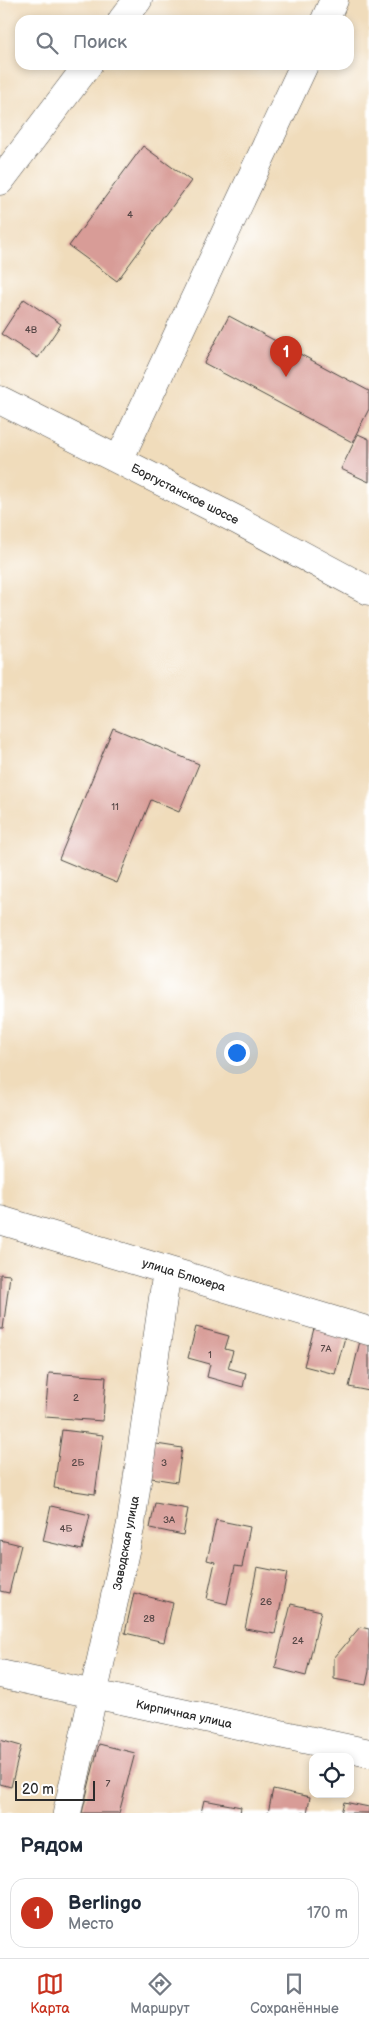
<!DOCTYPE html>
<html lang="ru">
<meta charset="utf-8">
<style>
body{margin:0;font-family:"Balsamiq Sans",sans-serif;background:#f2f2f3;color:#1f2937}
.controls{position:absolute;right:15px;bottom:15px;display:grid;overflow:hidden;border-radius:10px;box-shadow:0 2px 8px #0003}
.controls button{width:45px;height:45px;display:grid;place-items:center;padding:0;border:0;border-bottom:1px solid #e0e1e3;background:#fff;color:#1f2937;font:25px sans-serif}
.scale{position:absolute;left:15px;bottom:12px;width:80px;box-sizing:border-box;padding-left:5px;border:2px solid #2b2b2b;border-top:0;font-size:14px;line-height:18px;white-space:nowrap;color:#2b2b2b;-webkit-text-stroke:4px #fff;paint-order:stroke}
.you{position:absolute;left:236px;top:1052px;width:18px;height:18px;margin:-12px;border:4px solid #fff;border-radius:50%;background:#1a73e8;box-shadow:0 0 0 8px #1a73e833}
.badge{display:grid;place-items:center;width:32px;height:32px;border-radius:50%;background:#c8321e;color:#fff;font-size:16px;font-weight:700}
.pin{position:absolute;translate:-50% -41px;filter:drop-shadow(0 1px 2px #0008)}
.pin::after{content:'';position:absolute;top:26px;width:18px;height:15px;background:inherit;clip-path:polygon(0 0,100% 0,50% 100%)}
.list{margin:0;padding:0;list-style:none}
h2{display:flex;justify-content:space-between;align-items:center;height:65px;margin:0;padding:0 20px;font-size:21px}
h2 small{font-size:16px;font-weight:400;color:#747a83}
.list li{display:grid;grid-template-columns:32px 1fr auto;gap:15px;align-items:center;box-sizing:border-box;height:70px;margin:0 10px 10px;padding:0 10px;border:1px solid #e0e1e3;border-radius:15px}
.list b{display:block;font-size:19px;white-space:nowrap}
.list p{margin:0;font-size:16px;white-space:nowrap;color:#747a83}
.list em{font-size:16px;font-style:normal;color:#747a83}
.icon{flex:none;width:28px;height:28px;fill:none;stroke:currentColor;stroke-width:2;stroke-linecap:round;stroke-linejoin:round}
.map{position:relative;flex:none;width:369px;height:1813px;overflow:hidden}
.search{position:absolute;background:#fff;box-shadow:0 2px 8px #0003;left:15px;right:15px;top:15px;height:55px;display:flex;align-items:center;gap:12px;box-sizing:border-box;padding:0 18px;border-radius:15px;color:#747a83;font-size:19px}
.sheet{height:145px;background:#fff}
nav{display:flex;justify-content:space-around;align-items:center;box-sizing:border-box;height:70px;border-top:1px solid #e0e1e3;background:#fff;font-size:14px;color:#747a83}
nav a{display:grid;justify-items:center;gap:2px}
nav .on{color:#c8321e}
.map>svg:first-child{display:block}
</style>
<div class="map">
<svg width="369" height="1813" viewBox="0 0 369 1813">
<rect width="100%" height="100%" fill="#fff"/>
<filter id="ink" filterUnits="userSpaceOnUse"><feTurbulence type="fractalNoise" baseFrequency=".02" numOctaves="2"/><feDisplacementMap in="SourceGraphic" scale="10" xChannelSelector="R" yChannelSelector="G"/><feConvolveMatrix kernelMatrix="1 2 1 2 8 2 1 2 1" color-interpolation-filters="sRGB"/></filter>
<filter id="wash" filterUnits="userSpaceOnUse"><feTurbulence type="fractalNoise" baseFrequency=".0096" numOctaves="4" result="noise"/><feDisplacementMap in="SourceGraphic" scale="20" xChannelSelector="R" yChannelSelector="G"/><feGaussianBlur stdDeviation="1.12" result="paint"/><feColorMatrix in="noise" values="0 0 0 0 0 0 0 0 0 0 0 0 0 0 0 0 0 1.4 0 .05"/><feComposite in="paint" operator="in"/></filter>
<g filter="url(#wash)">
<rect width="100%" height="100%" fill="#f0dcbb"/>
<g id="blocks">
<path fill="#d89c97" d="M143 146 191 181 117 281 69 246Z
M24 299 61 324 38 358 1 334Z
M229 316 369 391V409L352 442 204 363Z
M358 434 369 439V482L341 469Z
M113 728 199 764 179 812 151 800 117 883 59 859Z
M0 1274 10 1275 3 1329H0Z
M316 1321 347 1330 335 1374 304 1366Z
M196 1327 229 1336 225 1349 233 1351 228 1368 246 1373 243 1387 207 1377 210 1364 188 1358Z
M360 1341 369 1344V1391L349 1387Z
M49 1373 106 1377 103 1421 45 1417Z
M62 1430 103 1435 95 1494 54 1488Z
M150 1443 182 1448 177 1482 145 1477Z
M155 1503 188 1509 183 1535 150 1528Z
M51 1506 90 1515 82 1550 43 1541Z
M216 1520 250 1527 242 1567 235 1566 227 1604 207 1599 215 1562 207 1560Z
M0 1540 21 1545 9 1593 0 1591Z
M257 1567 287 1573 275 1634 245 1629Z
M134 1593 173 1603 164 1642 125 1633Z
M291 1604 321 1611 306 1676 275 1668Z
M360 1627 369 1629V1671L366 1685 334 1679V1658Z
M0 1740 21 1746 11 1787 0 1784Z
M99 1744 135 1753 119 1813H82Z
M273 1789 310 1797 307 1813H268Z
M204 1800 241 1807 240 1813H201Z
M344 1802 369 1807V1813H341Z"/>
</g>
</g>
<g filter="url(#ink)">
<use href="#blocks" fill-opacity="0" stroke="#494641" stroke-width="1"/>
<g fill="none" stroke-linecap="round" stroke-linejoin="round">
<defs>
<path id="minor" d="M122 20 138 0
M325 20 334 0
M0 181 88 65
M0 400 237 520 369 591
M119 460 304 65
M0 1220 369 1331
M0 1674 369 1753
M67 1813 131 1524 167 1270"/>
</defs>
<use href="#minor" stroke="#494641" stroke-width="29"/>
<use href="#minor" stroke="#fff" stroke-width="28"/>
</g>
</g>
<g text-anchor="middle" stroke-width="4.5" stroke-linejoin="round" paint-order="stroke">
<g font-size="10" fill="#564746">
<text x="130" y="218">4</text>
<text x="31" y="333">4В</text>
<text x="115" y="810">11</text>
<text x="326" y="1352">7А</text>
<text x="210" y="1358">1</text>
<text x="76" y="1401">2</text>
<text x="78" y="1466">2Б</text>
<text x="164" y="1466">3</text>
<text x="169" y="1523">3А</text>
<text x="66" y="1532">4Б</text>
<text x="266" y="1605">26</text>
<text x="149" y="1622">28</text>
<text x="298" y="1644">24</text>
<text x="108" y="1787">7</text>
</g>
<g font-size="12" fill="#2b2b2b" stroke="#fff">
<text transform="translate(185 494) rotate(27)" y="4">Боргустанское шоссе</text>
<text transform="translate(184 1275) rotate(17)" y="4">улица Блюхера</text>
<text transform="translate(126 1543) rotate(-79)" y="4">Заводская улица</text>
<text transform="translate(184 1714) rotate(12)" y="4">Кирпичная улица</text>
</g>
</g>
</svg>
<div class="controls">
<button><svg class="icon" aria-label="locate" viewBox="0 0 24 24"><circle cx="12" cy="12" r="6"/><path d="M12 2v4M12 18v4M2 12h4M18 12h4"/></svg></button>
</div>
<div class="scale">20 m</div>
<div class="you"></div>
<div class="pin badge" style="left:286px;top:377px">1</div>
<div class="search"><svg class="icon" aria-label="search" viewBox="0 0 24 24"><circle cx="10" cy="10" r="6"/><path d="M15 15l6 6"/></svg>Поиск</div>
</div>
<section class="sheet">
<h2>Рядом<small></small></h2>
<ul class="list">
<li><span class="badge">1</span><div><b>Berlingo</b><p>Место</p></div><em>170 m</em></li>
</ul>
</section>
<nav>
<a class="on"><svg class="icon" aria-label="map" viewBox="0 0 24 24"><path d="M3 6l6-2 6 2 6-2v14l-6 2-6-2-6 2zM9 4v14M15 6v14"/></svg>Карта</a>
<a><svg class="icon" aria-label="directions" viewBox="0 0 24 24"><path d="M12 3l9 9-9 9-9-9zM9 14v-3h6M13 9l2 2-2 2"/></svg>Маршрут</a>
<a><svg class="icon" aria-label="saved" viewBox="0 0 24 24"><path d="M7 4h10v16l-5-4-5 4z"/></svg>Сохранённые</a>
</nav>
